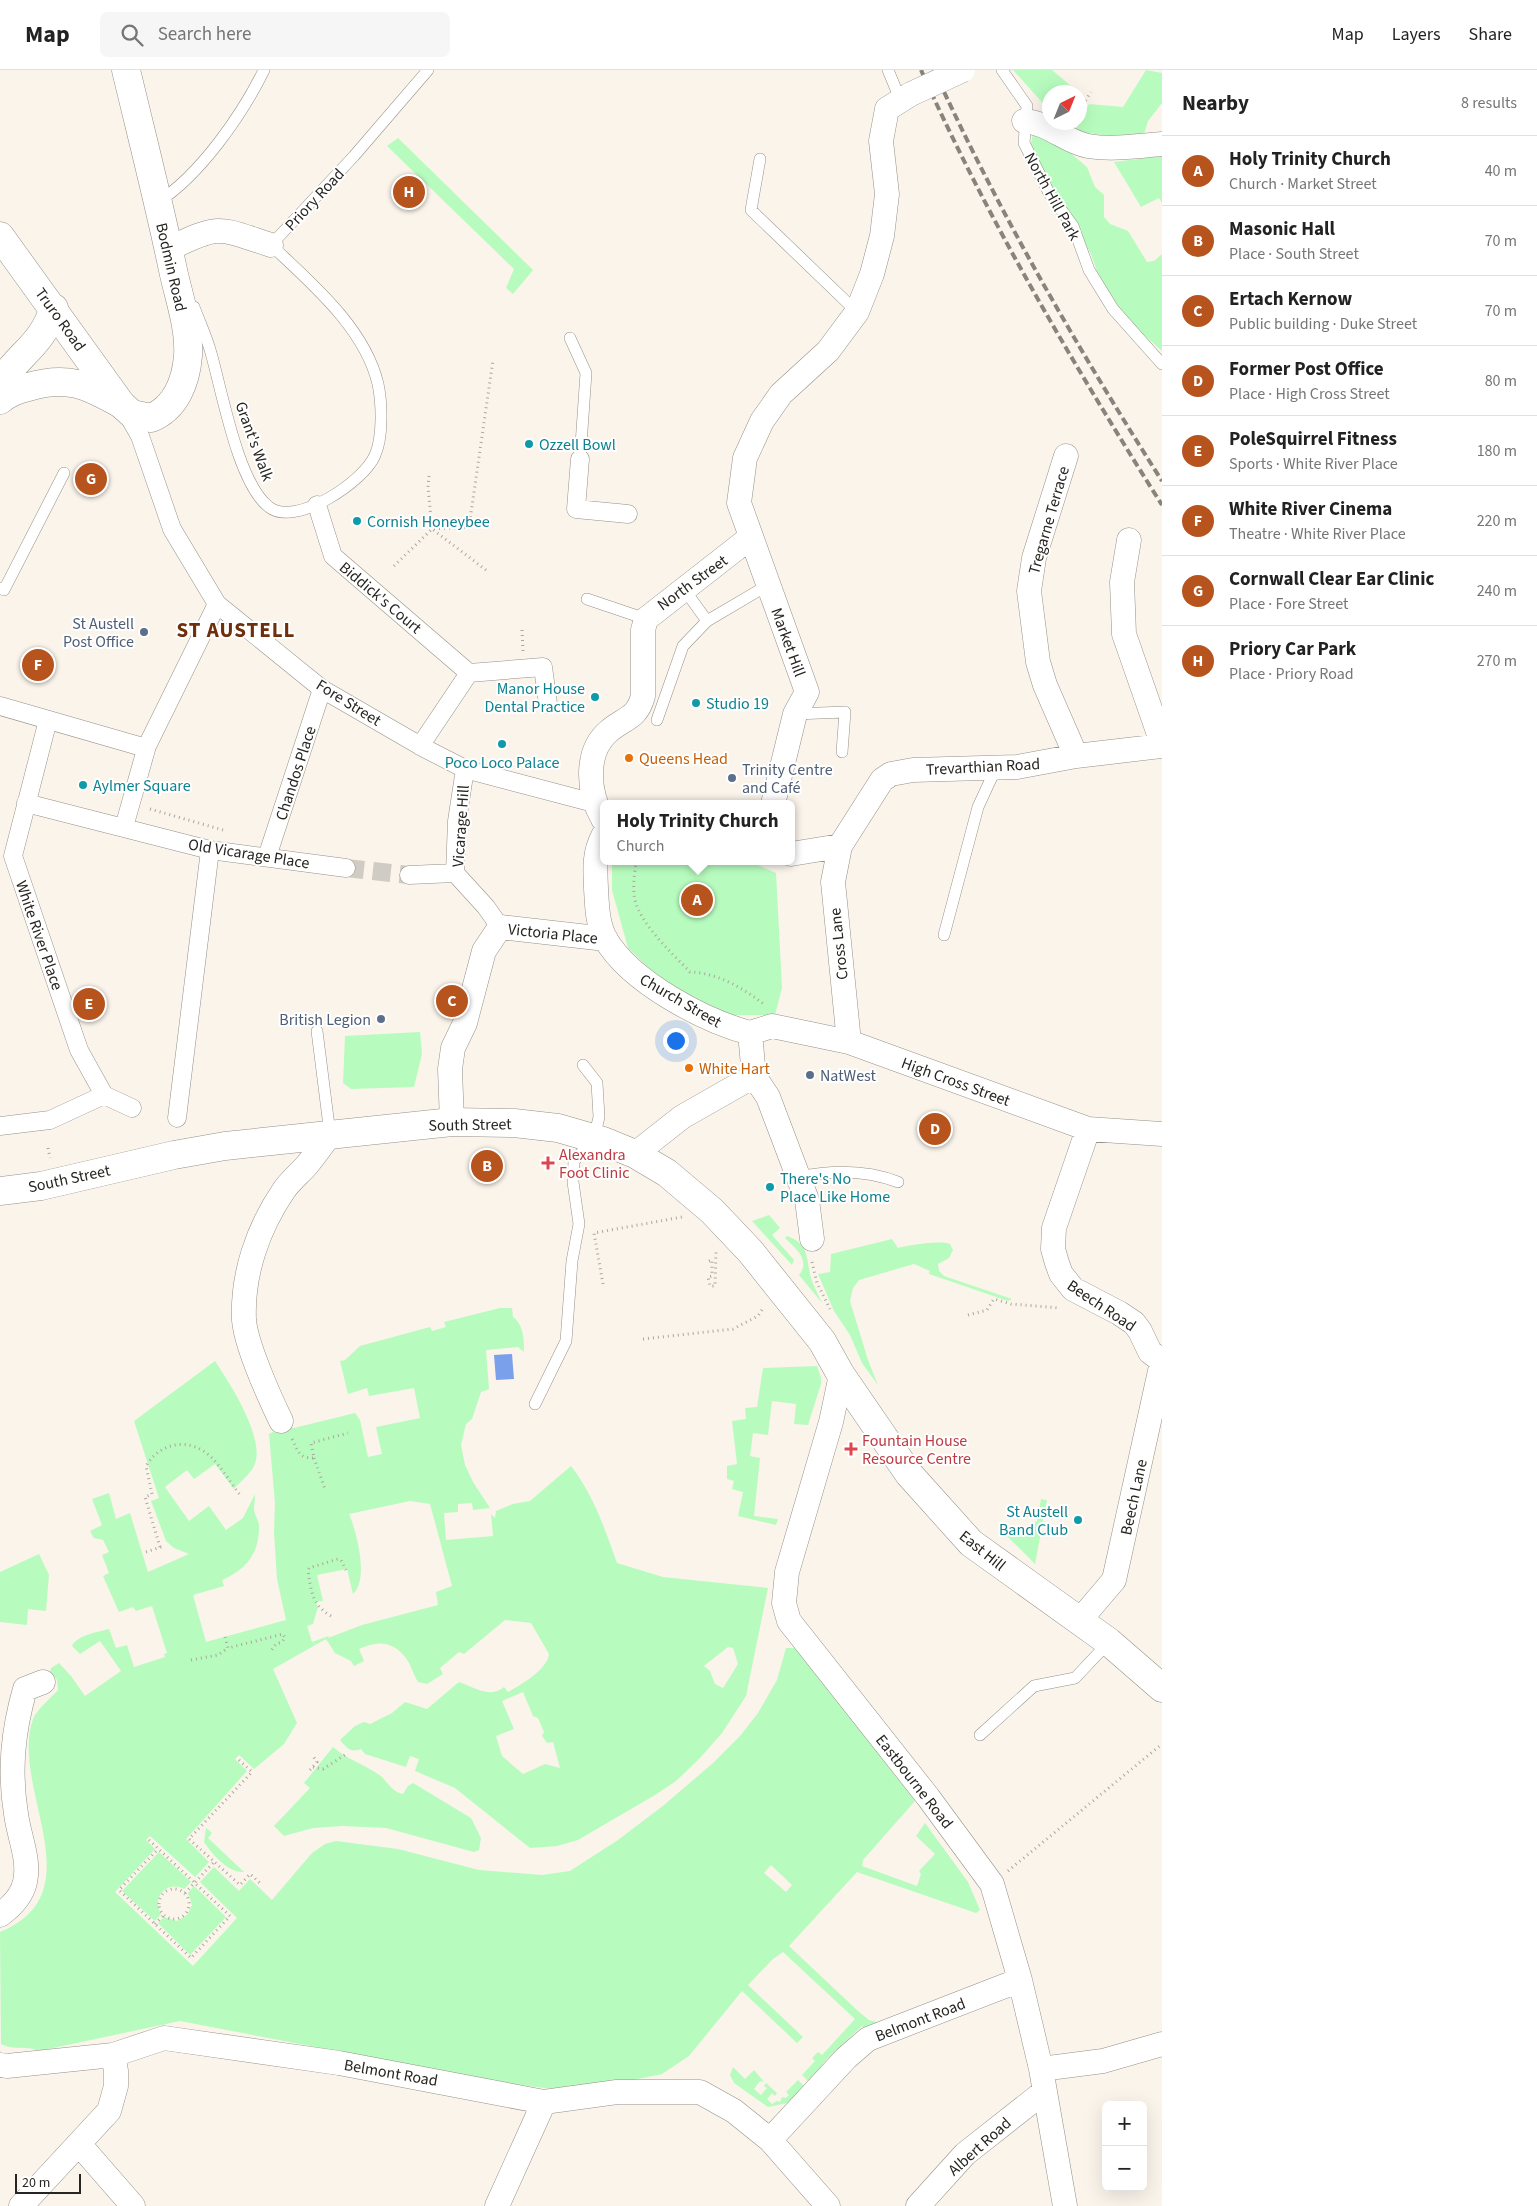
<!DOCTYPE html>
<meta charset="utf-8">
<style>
body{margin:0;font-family:"Source Sans 3",sans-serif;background:#f6f6f6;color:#222}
.controls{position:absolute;right:15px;bottom:15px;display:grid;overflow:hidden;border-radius:8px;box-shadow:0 5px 20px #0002}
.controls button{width:45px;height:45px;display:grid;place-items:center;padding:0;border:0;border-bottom:1px solid #e0e0e0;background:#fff;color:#222;font:25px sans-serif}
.compass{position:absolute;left:1042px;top:15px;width:45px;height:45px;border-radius:50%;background:#fff;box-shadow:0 5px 20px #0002;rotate:43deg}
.scale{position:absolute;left:15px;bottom:12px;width:66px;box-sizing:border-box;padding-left:5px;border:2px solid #272521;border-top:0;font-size:14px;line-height:18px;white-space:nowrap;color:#272521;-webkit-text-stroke:4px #fff;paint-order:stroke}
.you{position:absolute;left:675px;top:970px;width:18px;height:18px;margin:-12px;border:4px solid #fff;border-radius:50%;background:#1a73e8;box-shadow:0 0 0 8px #1a73e833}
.badge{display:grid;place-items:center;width:32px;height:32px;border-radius:50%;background:#b7541e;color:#fff;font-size:16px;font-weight:700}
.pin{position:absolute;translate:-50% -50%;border:2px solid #fff;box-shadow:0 1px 5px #0006}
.popup{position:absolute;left:600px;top:730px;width:195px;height:65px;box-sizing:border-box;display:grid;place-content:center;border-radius:8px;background:#fff;filter:drop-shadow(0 1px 4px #0005);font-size:16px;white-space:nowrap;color:#767676}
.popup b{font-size:19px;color:#222}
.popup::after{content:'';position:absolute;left:50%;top:100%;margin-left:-10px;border:10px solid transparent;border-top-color:#fff}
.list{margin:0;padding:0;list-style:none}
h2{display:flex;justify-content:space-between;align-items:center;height:65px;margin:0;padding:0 20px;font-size:21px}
h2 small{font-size:16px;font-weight:400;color:#767676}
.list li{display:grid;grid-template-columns:32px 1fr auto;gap:15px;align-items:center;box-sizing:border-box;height:70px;padding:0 20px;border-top:1px solid #e0e0e0}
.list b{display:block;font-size:19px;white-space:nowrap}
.list p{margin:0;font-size:16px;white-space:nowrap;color:#767676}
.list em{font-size:16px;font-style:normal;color:#767676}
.icon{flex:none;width:28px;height:28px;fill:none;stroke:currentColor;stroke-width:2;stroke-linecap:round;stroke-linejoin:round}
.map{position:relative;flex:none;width:1162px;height:2136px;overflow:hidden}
header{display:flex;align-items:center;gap:30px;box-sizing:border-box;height:70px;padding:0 25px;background:#fff;border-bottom:1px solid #e0e0e0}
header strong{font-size:24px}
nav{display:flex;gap:28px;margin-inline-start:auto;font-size:18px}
.search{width:350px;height:45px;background:#f6f6f6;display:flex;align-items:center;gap:12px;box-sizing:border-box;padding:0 18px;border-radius:8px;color:#767676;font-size:19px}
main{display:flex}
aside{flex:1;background:#fff}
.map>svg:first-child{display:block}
</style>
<header>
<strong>Map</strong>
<div class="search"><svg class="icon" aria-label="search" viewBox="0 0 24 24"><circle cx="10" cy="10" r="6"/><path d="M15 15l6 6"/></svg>Search here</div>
<nav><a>Map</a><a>Layers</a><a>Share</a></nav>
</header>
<main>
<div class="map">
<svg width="1162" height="2136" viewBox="0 0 1162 2136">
<rect width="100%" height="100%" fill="#faf4eb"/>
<path fill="#b7fcbe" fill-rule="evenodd" d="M1013 0H1052L1078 22H1050L1049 40Z
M1146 0 1162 3V33L1148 51 1142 71 1075 61 1089 34 1123 37Z
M1043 60 1087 97 1095 117 1104 125V147L1110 154 1128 161 1147 192 1154 191 1162 184V281L1124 247 1102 216 1091 184 1044 106 1031 73 1033 64Z
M398 68 533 200 513 224 506 218 514 199 387 76Z
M1162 86V133L1159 128 1141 137 1114 92Z
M612 791H748L776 803 782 918 775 945H722L670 919 628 878 612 820Z
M420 962 422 984 414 1017 351 1019 343 1013 345 966Z
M769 1145 780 1158 772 1165 794 1190 792 1195 752 1151Z
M787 1166C812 1175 805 1191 812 1211 815 1219 819 1226 822 1233L799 1205C811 1190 796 1179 785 1168Z
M892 1169 898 1178C910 1175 939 1170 950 1174L953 1180 949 1188 938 1194 939 1201 944 1206 1012 1229 1008 1231 929 1204 930 1201 914 1194 859 1210 853 1218 850 1231 868 1290 878 1315 862 1293 850 1265 834 1241 818 1204 830 1202 831 1184Z
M500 1238H512L513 1247C524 1255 524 1270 524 1282L518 1277 486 1280 489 1319 481 1322 472 1349 466 1354 461 1375 465 1395 473 1412 490 1438 473 1440 472 1433 458 1434V1442L444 1443 446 1470 493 1466 491 1444 495 1448 496 1441 513 1434 530 1431 571 1396C593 1424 605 1459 617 1493L663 1507 768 1518 746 1626 722 1663 700 1688 676 1711 655 1725 578 1770 557 1776 530 1778 455 1718 415 1701 419 1689 410 1686 406 1697 365 1684 361 1679C350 1683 347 1678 340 1670L355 1656 364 1652 370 1654 392 1643 405 1632 427 1639 459 1612C474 1617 489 1629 504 1617L508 1622C522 1614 547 1600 549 1584L531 1553 505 1550 464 1584 459 1582 440 1598 443 1604 427 1614 418 1612C413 1604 411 1594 405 1587 392 1570 376 1571 359 1579L364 1591 354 1596 351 1591 335 1583 326 1569 273 1599 297 1653 284 1674 254 1699 239 1685 235 1689 247 1701 186 1769 209 1792 195 1807 150 1766 146 1770 155 1779 115 1822 193 1896 237 1848 200 1812 214 1797 239 1821 250 1809 272 1830 312 1783 325 1774 336 1771 398 1779 479 1800 542 1805 570 1801 618 1770 664 1735 713 1693 740 1666 758 1643 777 1610 786 1578H796L915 1731 863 1790 862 1796 917 1816 921 1804 919 1801 935 1784 916 1766 925 1753 968 1812 980 1840 976 1843 857 1802 789 1876 859 1942 869 1950 881 1953 867 1961 862 1956 827 1989 809 2012 802 2005 815 1991 812 1988 818 1982 822 1985 855 1949 783 1882 773 1889 748 1915 803 1967 797 1973 742 1921 689 1986 662 2004 628 2011 552 2019 498 2012 180 1951 39 1981C26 1975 14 1981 1 1974L0 1862C97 1822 9 1718 33 1649 37 1639 51 1628 58 1620L57 1610 50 1602 51 1598 59 1593 71 1606 85 1626 121 1601 100 1571 80 1584 72 1576C77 1565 98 1562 109 1559L116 1578 127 1575 134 1597 165 1587 164 1584 167 1583 152 1536 136 1541 133 1537 119 1542 103 1506 109 1503 102 1485 109 1482 103 1470 94 1468 90 1461 102 1455 92 1429 109 1423 116 1449 130 1443 148 1502 189 1484 174 1478 166 1471 151 1431 159 1428 134 1351 215 1291C229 1312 267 1370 254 1396 250 1404 240 1412 234 1419L215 1394 194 1409 187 1400 165 1417 189 1451 209 1436 226 1460 243 1448 255 1424C255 1429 254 1435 254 1440 255 1445 258 1450 259 1455 260 1483 246 1500 222 1510L224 1516 193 1525 206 1572 286 1550 277 1509 274 1462 275 1433 269 1364 282 1357 294 1358 355 1343 360 1350 368 1387 382 1384 376 1357 420 1348 414 1318 369 1326 367 1318 348 1324 340 1291 345 1290 360 1276 430 1257 432 1261 446 1257 444 1252ZM410 1431 430 1434 452 1516 436 1522 438 1535 362 1555 328 1568 329 1566 312 1572 307 1556 313 1554 318 1537 316 1532 323 1531 317 1505 347 1499 353 1524C369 1510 357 1462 349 1444ZM728 1577 733 1578 738 1594 723 1618 715 1614 710 1601 704 1596ZM523 1622 533 1646 538 1648 544 1662 542 1666 547 1673 553 1672 560 1698 545 1694 523 1704 502 1686 496 1666 514 1659 502 1631ZM771 1795 792 1815 786 1822 764 1803Z
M817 1296 821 1308V1314L808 1355 794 1354 796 1334 772 1331 768 1365 753 1363 750 1386 760 1388 754 1446 778 1449 776 1455 738 1446 743 1422 732 1419 734 1411 727 1409V1396L737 1394 732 1351 746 1349 745 1338 757 1337 763 1298Z
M1041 1429 1047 1430 1035 1494 1007 1466 1010 1463 1019 1464 1037 1451Z
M39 1484 49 1505 46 1541 28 1539 27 1555 0 1552V1502Z
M333 1677C347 1689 363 1694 378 1704 387 1710 391 1722 403 1724L408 1716 413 1713 471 1748 481 1768 479 1780 474 1782 386 1758 343 1756 313 1758 284 1766 274 1756 310 1718 304 1713Z
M206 1758 212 1763 208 1768 244 1802C228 1803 212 1784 204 1772Z
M159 1782 191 1812 184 1819C167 1810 151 1828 161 1844L155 1851 122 1821Z
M194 1816 226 1847 190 1885 158 1853 164 1847 177 1851 187 1845 192 1835 188 1823Z
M733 1997 745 2009 754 2000 764 2012 760 2011 754 2019 761 2025 767 2018 764 2016 766 2013 777 2023 775 2026 772 2023 767 2029 772 2034 777 2031 780 2032 782 2027 786 2028 789 2025 786 2022 798 2010 805 2017 792 2032 768 2037 734 2013 730 2005Z"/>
<path fill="#7ba0eb" d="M512 1284 514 1309 496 1310 494 1285Z"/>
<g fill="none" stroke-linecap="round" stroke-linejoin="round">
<path stroke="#d0cbc3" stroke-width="18" stroke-dasharray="18 9" stroke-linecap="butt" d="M346 798 409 805"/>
<defs>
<path id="service" d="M888 0 900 29
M1002 0 1027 36 1024 73 1049 123 1073 156 1089 200 1113 239 1162 294
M760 89 751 140 857 242
M158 132C200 105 242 45 264 0
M194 237C200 253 207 268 211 283 222 321 238 414 269 437 295 458 365 411 375 385 383 368 382 333 378 314 365 258 311 213 271 175L354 86 428 0
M570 268 586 303 580 389
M0 518 4 520 64 403
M684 519 707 551
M587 529 646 549
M795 644 845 642 842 682
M657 650 683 576 707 551 768 515
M944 865 978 737 996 698
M317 961 330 1064
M798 1107C832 1100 865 1099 898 1112
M535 1334 566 1271 572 1191 579 1154 573 1112 574 1091 594 1068 599 1047 597 1013 583 995
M980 1665 1034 1616 1075 1608 1109 1572"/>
<path id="pedestrian" d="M124 338 140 366 172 459 217 534 322 619 424 678 465 699 594 733
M580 389 576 439 628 444
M317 435 333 486 469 603
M469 603 543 597 548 634
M0 636 146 678
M48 650 13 786 79 980 104 1025 132 1038
M420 676 469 603
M465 699 457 751 455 803 486 837 500 857
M26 733 210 780 346 798
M124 757 147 676 217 534
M267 787 322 619
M409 805 455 803
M177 1048 210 780
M0 1056 50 1050 104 1025"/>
<path id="minor" d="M1024 51C1049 53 1066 72 1088 76 1112 80 1138 76 1162 74
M169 179C221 153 218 158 271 175
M1066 386 1034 488 1029 521 1038 592 1045 615 1076 686
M1129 470 1122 512 1124 564 1162 673
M773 734 795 644 807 622 739 433 745 388 762 351 781 324 828 281 857 242 872 204 882 166 887 124 881 71 887 39 911 24
M603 749C588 723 584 682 609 661 624 648 637 649 643 626V560L646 549 751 467
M603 766C594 783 595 799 596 818 597 835 597 854 606 870 631 912 704 951 750 963
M791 784 840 776
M750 963 772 956 849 972 1088 1059 1162 1064
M750 963 754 1006
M849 972 833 812 840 776 882 710 891 704 913 700 1017 697 1076 686 1162 676
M754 1006 768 1027 807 1130 812 1169
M452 1052 450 999 453 978 465 953 484 881 500 857 606 869
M1088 1059 1054 1158 1053 1179 1057 1193 1061 1204 1073 1219 1119 1243 1134 1253 1140 1261 1150 1282 1162 1291
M635 1084 682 1047 754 1006
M841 1305 831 1352 787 1502 784 1533 789 1551 928 1727 992 1814 1020 1910 1041 1999 1065 2136
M281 1351C270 1328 246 1275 244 1250 242 1204 258 1158 284 1120 290 1111 300 1103 307 1095 315 1085 323 1074 330 1064
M1080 1550 1114 1510 1162 1292
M0 1845C11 1837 22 1826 25 1812 30 1789 19 1767 16 1744 9 1700 13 1661 25 1619L43 1612
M0 1995 7 1996 113 1985 164 1968 339 1993 544 2032 617 2022H700L734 2041 770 2070 828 2136
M1041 1999 1103 1991 1162 1974
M770 2070 846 1988 868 1969 1020 1910
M79 2074 133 2136
M21 2136 109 2041 116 2016V2001L113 1985
M497 2136 544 2032
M918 2136 965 2084 1045 2021"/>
<path id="tertiary" d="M0 313C20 282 41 277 54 238
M0 330C7 324 19 319 28 317 68 305 87 315 121 334
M0 1121 41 1116 174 1085 225 1076 452 1052 514 1053 558 1058 603 1071 635 1084 667 1103 712 1141 750 1181 822 1271 841 1305 909 1404 971 1473 1109 1572 1162 1618"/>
<path id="secondary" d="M0 166 121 334 132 344 151 348C176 338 186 311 188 286 190 258 179 228 173 200 159 133 142 67 126 0"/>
</defs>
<use href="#service" stroke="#969088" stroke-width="12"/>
<use href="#pedestrian" stroke="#969088" stroke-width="19"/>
<use href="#minor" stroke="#969088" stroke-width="25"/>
<use href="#tertiary" stroke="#969088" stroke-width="29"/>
<use href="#secondary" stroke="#969088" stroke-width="29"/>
<path stroke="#aba7a0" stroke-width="3" stroke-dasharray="1 4" stroke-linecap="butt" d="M1080 39 1091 22
M429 406 428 417 432 459 486 500
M394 496 432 459 469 457 493 290
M522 560 523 581
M150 739 223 760
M636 791C635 801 633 813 634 823 635 850 672 883 690 902 718 903 743 918 765 935
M48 1078 50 1088
M709 1191 712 1190V1206L708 1207 710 1216H715L716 1181
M812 1192 817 1213 830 1239
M603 1214 594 1163 682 1147
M968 1245 987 1240 994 1229 1011 1234 1060 1238
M643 1269 733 1259 758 1246 764 1237
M292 1369C299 1382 298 1388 314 1388L311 1373 348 1363
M314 1388 325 1419
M160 1477 145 1427 152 1424 146 1396C161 1371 191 1367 212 1388 223 1399 231 1414 241 1426
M146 1482 164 1476
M331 1546C312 1535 311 1521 308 1500L309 1498 338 1489 341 1490 346 1500
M225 1567 228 1578 283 1564 285 1568 282 1572 276 1574 271 1581
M191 1590 218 1585 228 1578
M239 1690 252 1702 189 1769 240 1815 250 1804 261 1814
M313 1697 323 1699 348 1683
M310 1700 317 1692 313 1686
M149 1770 230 1846 191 1888 119 1820 158 1779
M1008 1801 1162 1674
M159 1834a15 15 0 1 1 30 0a15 15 0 1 1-30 0Z
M185 1823 214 1792
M155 1854 164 1845"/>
<use href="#service" stroke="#fff" stroke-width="11"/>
<use href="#pedestrian" stroke="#fff" stroke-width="18"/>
<use href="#minor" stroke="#fff" stroke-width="24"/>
<use href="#tertiary" stroke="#fff" stroke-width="28"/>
<use href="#secondary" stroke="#fff" stroke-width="28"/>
<path stroke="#87837d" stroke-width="4" stroke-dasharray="8 4" stroke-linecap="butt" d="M921 0C989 152 1073 294 1162 435
M934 0C999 143 1078 279 1162 411"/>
<defs>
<path id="minor-bridge" d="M911 24 963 0"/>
</defs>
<use href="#minor-bridge" stroke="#969088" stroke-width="25" stroke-linecap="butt"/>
<use href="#minor-bridge" stroke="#fff" stroke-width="24"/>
</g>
<g fill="#0f9aa8" stroke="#fff" stroke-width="2">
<circle cx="529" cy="374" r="5"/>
<circle cx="357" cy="451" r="5"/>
<circle cx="595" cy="627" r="5"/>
<circle cx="696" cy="633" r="5"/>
<circle cx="502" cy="674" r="5"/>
<circle cx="83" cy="715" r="5"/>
<circle cx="770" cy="1117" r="5"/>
<circle cx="1078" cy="1450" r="5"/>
</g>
<g fill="#5c6f8a" stroke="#fff" stroke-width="2">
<circle cx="144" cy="562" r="5"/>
<circle cx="732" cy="708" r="5"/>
<circle cx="381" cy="949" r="5"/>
<circle cx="810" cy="1005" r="5"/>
</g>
<g fill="#e8710a" stroke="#fff" stroke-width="2">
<circle cx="629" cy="688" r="5"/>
<circle cx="689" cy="998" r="5"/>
</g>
<g fill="#e0444e" stroke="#fff" stroke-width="2">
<path d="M545.5 1085.5h5v5h5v5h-5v5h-5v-5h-5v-5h5z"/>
<path d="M848.5 1371.5h5v5h5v5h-5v5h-5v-5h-5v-5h5z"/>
</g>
<g text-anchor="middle" stroke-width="4" stroke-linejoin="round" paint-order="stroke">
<g font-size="16" fill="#272521" stroke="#fff">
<text transform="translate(1053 126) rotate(61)" y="6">North Hill Park</text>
<text transform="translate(314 129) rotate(-47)" y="6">Priory Road</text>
<text transform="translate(172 197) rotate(77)" y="6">Bodmin Road</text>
<text transform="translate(61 249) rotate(54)" y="6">Truro Road</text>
<text transform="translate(255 371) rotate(70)" y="6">Grant's Walk</text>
<text transform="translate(1048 450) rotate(-74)" y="6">Tregarne Terrace</text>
<text transform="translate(692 512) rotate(-36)" y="6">North Street</text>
<text transform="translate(381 527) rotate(40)" y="6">Biddick's Court</text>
<text transform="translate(789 572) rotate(70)" y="6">Market Hill</text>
<text transform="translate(349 632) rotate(32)" y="6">Fore Street</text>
<text transform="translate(983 696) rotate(-3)" y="6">Trevarthian Road</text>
<text transform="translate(295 703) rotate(-72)" y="6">Chandos Place</text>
<text transform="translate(460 756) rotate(-86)" y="6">Vicarage Hill</text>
<text transform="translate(249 783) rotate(9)" y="6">Old Vicarage Place</text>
<text transform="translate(553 863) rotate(6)" y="6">Victoria Place</text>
<text transform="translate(40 865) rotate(71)" y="6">White River Place</text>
<text transform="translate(838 874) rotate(-96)" y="6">Cross Lane</text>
<text transform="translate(681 930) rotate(30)" y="6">Church Street</text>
<text transform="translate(956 1011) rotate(20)" y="6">High Cross Street</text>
<text transform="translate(470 1054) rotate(-1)" y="6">South Street</text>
<text transform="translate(69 1108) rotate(-12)" y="6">South Street</text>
<text transform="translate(1102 1235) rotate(34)" y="6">Beech Road</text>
<text transform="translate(1133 1427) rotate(-78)" y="6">Beech Lane</text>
<text transform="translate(983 1480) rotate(39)" y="6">East Hill</text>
<text transform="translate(915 1711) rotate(52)" y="6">Eastbourne Road</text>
<text transform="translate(920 1949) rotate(-21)" y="6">Belmont Road</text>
<text transform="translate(391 2002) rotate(10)" y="6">Belmont Road</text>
<text transform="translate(979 2076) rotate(-42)" y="6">Albert Road</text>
</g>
<g font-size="16" fill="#0d838f" stroke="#fff" text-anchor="start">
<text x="539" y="380">Ozzell Bowl</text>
<text x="367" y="457">Cornish Honeybee</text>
<text x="585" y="624" text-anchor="end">Manor House<tspan x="585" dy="18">Dental Practice</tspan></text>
<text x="706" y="639">Studio 19</text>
<text x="502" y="698" text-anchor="middle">Poco Loco Palace</text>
<text x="93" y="721">Aylmer Square</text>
<text x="780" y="1114">There's No<tspan x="780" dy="18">Place Like Home</tspan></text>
<text x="1068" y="1447" text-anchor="end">St Austell<tspan x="1068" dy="18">Band Club</tspan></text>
</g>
<g font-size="16" fill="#4e5e75" stroke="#fff" text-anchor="end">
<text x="134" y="559">St Austell<tspan x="134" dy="18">Post Office</tspan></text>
<text x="742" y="705" text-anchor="start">Trinity Centre<tspan x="742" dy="18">and Café</tspan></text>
<text x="371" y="955">British Legion</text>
<text x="820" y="1011" text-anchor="start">NatWest</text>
</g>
<g font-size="16" fill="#c56008" stroke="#fff" text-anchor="start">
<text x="639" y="694">Queens Head</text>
<text x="699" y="1004">White Hart</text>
</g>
<g font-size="16" fill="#be3a42" stroke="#fff" text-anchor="start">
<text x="559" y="1090">Alexandra<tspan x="559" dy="18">Foot Clinic</tspan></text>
<text x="862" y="1376">Fountain House<tspan x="862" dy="18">Resource Centre</tspan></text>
</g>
<g font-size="21" font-weight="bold" letter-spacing="1" fill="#6e2f0c" stroke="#fff">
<text x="236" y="567">ST AUSTELL</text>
</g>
</g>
</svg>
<div class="controls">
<button>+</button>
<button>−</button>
</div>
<svg class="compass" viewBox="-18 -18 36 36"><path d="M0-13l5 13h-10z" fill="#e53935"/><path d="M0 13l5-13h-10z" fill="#767676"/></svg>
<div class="scale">20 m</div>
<div class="you"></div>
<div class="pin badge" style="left:697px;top:830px">A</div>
<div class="popup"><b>Holy Trinity Church</b>Church</div>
<div class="pin badge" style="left:487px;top:1096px">B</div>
<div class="pin badge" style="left:452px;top:931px">C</div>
<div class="pin badge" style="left:935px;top:1059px">D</div>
<div class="pin badge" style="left:89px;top:934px">E</div>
<div class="pin badge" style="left:38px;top:595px">F</div>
<div class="pin badge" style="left:91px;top:409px">G</div>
<div class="pin badge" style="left:409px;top:122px">H</div>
</div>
<aside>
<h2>Nearby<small>8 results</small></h2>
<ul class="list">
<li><span class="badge">A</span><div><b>Holy Trinity Church</b><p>Church · Market Street</p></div><em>40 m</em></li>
<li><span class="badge">B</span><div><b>Masonic Hall</b><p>Place · South Street</p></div><em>70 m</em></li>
<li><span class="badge">C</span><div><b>Ertach Kernow</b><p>Public building · Duke Street</p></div><em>70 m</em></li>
<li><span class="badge">D</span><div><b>Former Post Office</b><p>Place · High Cross Street</p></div><em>80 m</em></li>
<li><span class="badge">E</span><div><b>PoleSquirrel Fitness</b><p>Sports · White River Place</p></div><em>180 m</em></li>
<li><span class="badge">F</span><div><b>White River Cinema</b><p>Theatre · White River Place</p></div><em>220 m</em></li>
<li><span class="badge">G</span><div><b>Cornwall Clear Ear Clinic</b><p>Place · Fore Street</p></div><em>240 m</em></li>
<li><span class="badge">H</span><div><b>Priory Car Park</b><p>Place · Priory Road</p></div><em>270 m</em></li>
</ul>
</aside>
</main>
